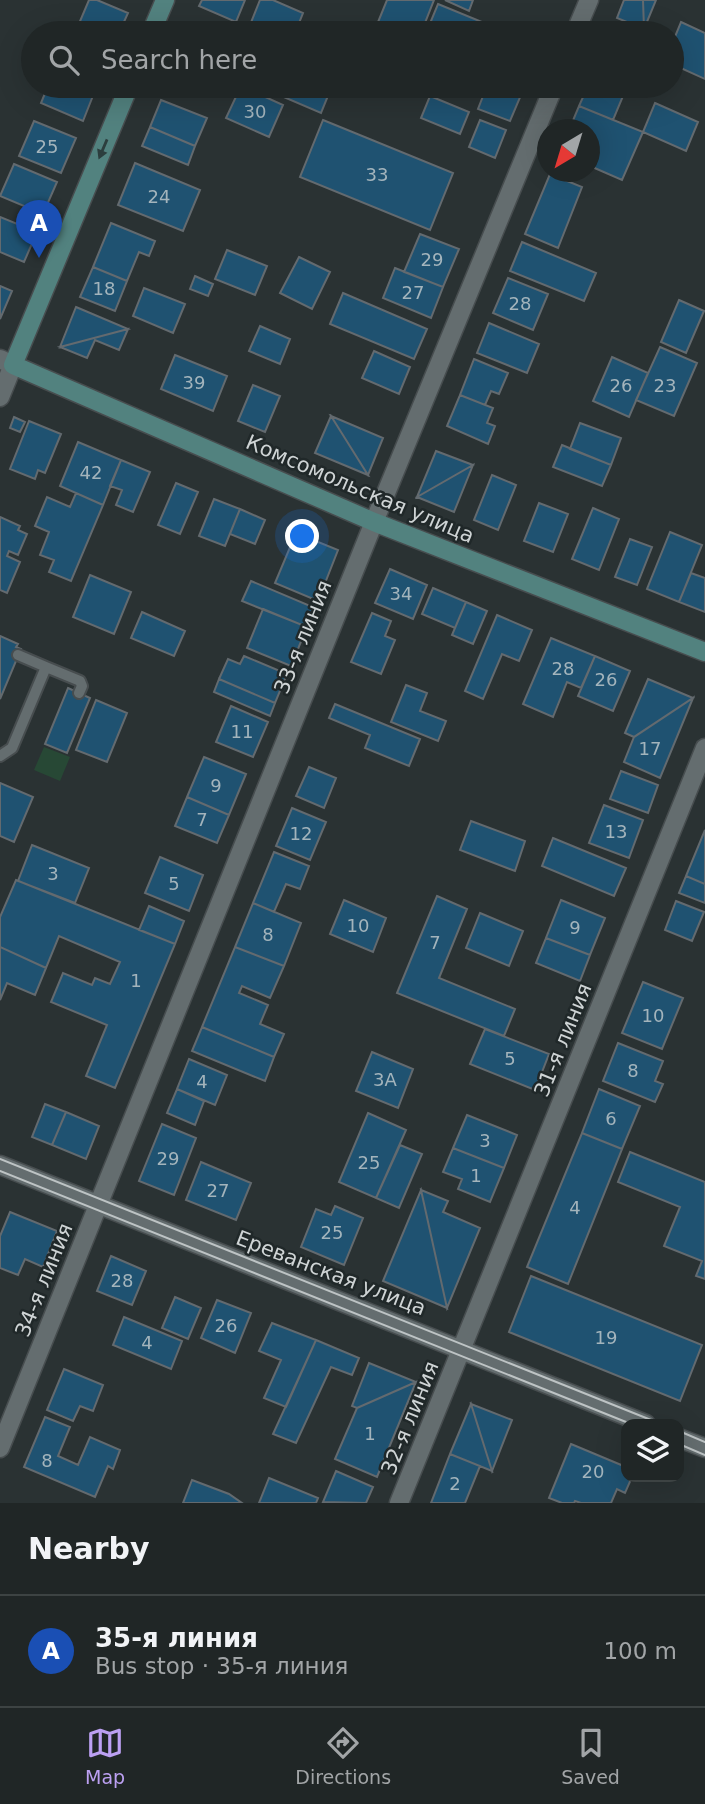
<!DOCTYPE html>
<meta charset="utf-8">
<style>
body{margin:0;font-family:"DejaVu Sans",sans-serif;background:#282e2e;color:#f1f3f6}
.controls{position:absolute;right:21px;bottom:21px;display:grid;overflow:hidden;border-radius:14px;box-shadow:0 7px 28px #0002}
.controls button{width:63px;height:63px;display:grid;place-items:center;padding:0;border:0;border-bottom:2px solid #3d4343;background:#202626;color:#f1f3f6;font:35px sans-serif}
.compass{position:absolute;left:537px;top:119px;width:63px;height:63px;border-radius:50%;background:#202626;box-shadow:0 7px 28px #0002;rotate:218deg}
.you{position:absolute;left:303px;top:537px;width:24px;height:24px;margin:-18px;border:5px solid #fff;border-radius:50%;background:#1a73e8;box-shadow:0 0 0 10px #1a73e833}
.badge{display:grid;place-items:center;width:46px;height:46px;border-radius:50%;background:#bca0f2;color:#fff;font-size:23px;font-weight:700}
.pin{position:absolute;translate:-50% -58px;filter:drop-shadow(0 2px 4px #0008)}
.pin::after{content:'';position:absolute;top:37px;width:24px;height:21px;background:inherit;clip-path:polygon(0 0,100% 0,50% 100%)}
.list{margin:0;padding:0;list-style:none}
h2{display:flex;justify-content:space-between;align-items:center;height:91px;margin:0;padding:0 28px;font-size:30px}
h2 small{font-size:23px;font-weight:400;color:#a2a5a7}
.list li{display:grid;grid-template-columns:46px 1fr auto;gap:21px;align-items:center;box-sizing:border-box;height:112px;padding:0 28px;border-top:2px solid #3d4343}
.list b{display:block;font-size:26px;white-space:nowrap}
.list p{margin:0;font-size:23px;white-space:nowrap;color:#a2a5a7}
.list em{font-size:23px;font-style:normal;color:#a2a5a7}
.icon{flex:none;width:38px;height:38px;fill:none;stroke:currentColor;stroke-width:2;stroke-linecap:round;stroke-linejoin:round}
.map{position:relative;flex:none;width:705px;height:1503px;overflow:hidden}
.search{position:absolute;background:#202626;box-shadow:0 7px 28px #0002;left:21px;right:21px;top:21px;height:77px;display:flex;align-items:center;gap:18px;box-sizing:border-box;padding:0 24px;border-radius:38px;color:#a2a5a7;font-size:26px}
.sheet{height:203px;background:#202626}
nav{display:flex;justify-content:space-around;align-items:center;box-sizing:border-box;height:98px;border-top:2px solid #3d4343;background:#202626;font-size:19px;color:#a2a5a7}
nav a{display:grid;justify-items:center;gap:4px}
nav .on{color:#bca0f2}
.map>svg:first-child{display:block}
</style>
<div class="map">
<svg width="705" height="1503" viewBox="0 0 705 1503">
<rect width="100%" height="100%" fill="#2a3233"/>
<path fill="#274835" d="M44 747 70 757 60 781 34 770Z"/>
<path fill="#1f5271" stroke="#636a6f" stroke-width="2" d="M89 0H97L128 13 119 33H75Z
M202 0H245L236 22 199 6Z
M260 0H273L303 13 295 33H256L248 30Z
M387 0H434L421 33H392L376 27Z
M445 0H473L469 11Z
M624 0H643L644 29 617 18Z
M643 0H656L644 29Z
M438 4 482 22 477 33H426Z
M681 22 705 33V79L672 64V44Z
M48 86H91L96 88 83 121 41 103Z
M241 86 283 105 269 137 226 118Z
M283 86H332L321 113 279 95Z
M487 86 524 88 510 121 478 109Z
M588 86H598L623 96 613 120 579 106Z
M430 96 469 112 460 134 421 118Z
M161 100 207 118 195 146 150 127Z
M655 103 698 122 686 151 643 132Z
M579 106 643 132 622 180 590 166V130H569Z
M323 120 453 173 430 230 300 177Z
M480 120 506 130 495 158 469 147Z
M34 121 76 138 61 173 19 156Z
M150 127 195 146 188 165 142 146Z
M135 163 200 190 183 231 118 205Z
M14 164 57 182 43 214 0 196Z
M550 174 582 187 558 248 525 234Z
M0 217 37 232 24 262 0 252Z
M111 223 155 241 149 256 139 252 127 281 93 267Z
M420 234 459 249 443 287 404 272Z
M522 242 596 273 584 301 510 271Z
M227 250 267 266 255 295 215 279Z
M299 257 330 272 312 309 280 293Z
M93 267 127 281 115 311 80 297Z
M395 268 443 287 431 318 383 298Z
M195 276 213 284 208 296 190 289Z
M508 278 548 294 533 330 493 313Z
M0 286 12 291 0 319Z
M144 288 185 304 173 333 133 316Z
M343 293 427 329 414 359 330 324Z
M679 300 704 311 686 353 661 342Z
M76 307 128 329 60 347Z
M489 323 539 344 527 373 477 353Z
M260 326 290 339 280 364 249 351Z
M128 329 119 350 95 340 87 358 60 347Z
M660 347 697 363 674 416 636 400Z
M374 351 410 367 399 394 362 378Z
M175 355 227 376 213 411 161 389Z
M612 357 648 373 629 417 593 401Z
M474 359 508 373 499 394 491 391 485 405 460 395Z
M253 385 280 396 265 432 238 421Z
M460 395 493 408 487 423 495 426 488 444 447 426Z
M331 416 383 438 368 475Z
M331 416 368 475 315 453Z
M14 417 25 422 20 432 10 428Z
M29 421 61 434 45 473 38 470 35 479 10 469Z
M580 423 621 438 611 465 570 449Z
M78 442 121 460 103 505 60 486Z
M562 445 611 465 602 486 553 467Z
M436 451 473 465 417 497Z
M121 460 150 472 133 512 116 505 122 490 110 486Z
M473 465 454 512 417 497Z
M492 475 516 485 498 530 474 520Z
M176 483 198 492 180 534 158 525Z
M76 493 103 505 71 581 49 572 54 560 40 555 49 532 35 526 47 497 70 507Z
M214 499 240 509 225 546 199 536Z
M539 503 568 514 553 552 524 541Z
M593 508 619 519 599 570 572 559Z
M240 509 265 520 255 544 230 534Z
M0 517 20 526 18 530 27 534 18 555 9 551 7 556 20 562 7 593 0 590Z
M670 532 702 545 679 602 647 589Z
M296 533 338 550 318 601 275 583Z
M630 539 652 547 637 585 615 577Z
M390 569 427 585 413 619 375 603Z
M691 573 705 578V612L679 602Z
M90 575 131 592 114 634 73 617Z
M251 581 315 608 307 627 242 601Z
M433 588 466 602 455 628 422 614Z
M466 602 487 611 473 644 452 635Z
M263 609 307 627 291 666 247 648Z
M142 612 185 631 174 656 131 638Z
M372 613 391 621 385 636 395 640 381 674 351 662Z
M497 615 532 630 519 661 502 654 483 699 465 691Z
M0 636 18 644 16 647 21 649 0 699Z
M551 638 595 656 581 688 567 682 553 717 523 704Z
M244 656 287 674 275 703 219 679 228 659 240 664Z
M595 656 630 671 613 711 578 696Z
M219 679 275 703 270 716 214 692Z
M648 679 693 698 634 737 625 733Z
M406 685 427 693 420 711 446 721 438 741 391 722Z
M68 688 90 698 67 753 45 744Z
M693 698 660 778 624 762 634 737Z
M96 700 127 713 107 762 76 750Z
M335 704 420 739 409 766 365 748 370 735 329 718Z
M231 706 268 722 253 757 216 742Z
M204 757 246 774 229 815 187 797Z
M309 767 336 778 324 808 296 796Z
M621 771 658 785 648 813 610 799Z
M0 783 33 797 14 842 0 836Z
M187 797 229 815 217 843 175 826Z
M604 805 643 820 629 858 589 843Z
M292 808 326 822 310 860 276 846Z
M471 821 525 841 515 871 460 850Z
M705 830V884L686 876Z
M553 838 626 868 614 896 542 866Z
M32 845 89 868 75 903 18 881Z
M274 852 309 866 300 889 286 884 274 912 253 903Z
M160 857 203 875 189 911 145 893Z
M686 876 705 884V903L679 893Z
M16 880 175 944 115 1088 86 1076 107 1025 51 1002 63 973 92 985 95 978 110 984 120 962 59 936 46 968 0 947V917Z
M437 896 467 909 439 978 515 1009 504 1036 397 993Z
M344 900 386 918 373 952 330 934Z
M561 900 605 918 590 955 546 938Z
M676 901 704 912 692 941 665 930Z
M253 903 301 923 284 966 235 947Z
M149 906 184 921 175 944 139 930Z
M480 913 523 931 509 966 466 948Z
M546 938 590 955 580 981 536 963Z
M0 947 46 968 35 995 7 983 0 1000Z
M235 947 284 966 270 998 242 986 239 993 268 1005 260 1024 284 1034 274 1057 202 1027Z
M643 982 683 998 662 1049 622 1033Z
M202 1027 274 1057 265 1081 192 1051Z
M485 1029 549 1054 535 1090 470 1064Z
M618 1043 663 1061 655 1081 663 1084 655 1102 603 1081Z
M372 1052 413 1069 398 1108 356 1091Z
M189 1059 227 1075 215 1105 177 1089Z
M177 1089 204 1101 195 1125 167 1113Z
M599 1089 640 1106 622 1149 582 1133Z
M45 1104 66 1112 52 1145 32 1137Z
M66 1112 99 1126 86 1159 52 1145Z
M368 1113 406 1130 376 1198 339 1182Z
M467 1115 517 1135 504 1168 453 1148Z
M162 1124 196 1138 174 1195 139 1181Z
M582 1133 622 1149 568 1284 527 1267Z
M400 1145 422 1154 399 1208 376 1198Z
M453 1148 504 1168 490 1202 458 1189 462 1179 443 1172Z
M630 1152 705 1182V1279L696 1276 702 1261 664 1246 680 1207 618 1182Z
M201 1162 251 1183 236 1220 186 1200Z
M421 1190 448 1201 443 1212 480 1228 447 1308Z
M421 1190 447 1308 383 1281Z
M335 1206 363 1218 344 1265 301 1247 316 1209 331 1215Z
M10 1212 57 1231 43 1267 25 1259 18 1275 0 1268V1236Z
M111 1256 146 1271 132 1305 97 1291Z
M531 1276 702 1345 680 1401 509 1332Z
M175 1297 201 1308 188 1339 162 1328Z
M217 1300 251 1313 235 1353 201 1338Z
M124 1317 182 1341 171 1369 113 1345Z
M272 1323 316 1340 286 1407 264 1398 281 1360 259 1351Z
M316 1340 359 1358 352 1375 331 1367 296 1443 273 1434Z
M369 1363 416 1382 357 1408 352 1406Z
M64 1369 103 1385 93 1411 80 1406 73 1421 47 1410Z
M416 1382 377 1477 335 1459 357 1408Z
M471 1404 492 1471 450 1454Z
M471 1404 512 1420 492 1471Z
M45 1417 70 1427 58 1456 78 1465 90 1437 120 1450 113 1469 108 1466 95 1497 24 1467Z
M571 1444 626 1467V1477H632L625 1493 617 1489 611 1503H581L575 1501 574 1503H562L549 1498Z
M450 1454 480 1466 465 1503H431Z
M336 1471 373 1487 366 1503 323 1502Z
M269 1478 318 1498 316 1503H259Z
M192 1480 229 1494 242 1503H183Z"/>
<g fill="none" stroke-linecap="round" stroke-linejoin="round">
<defs>
<path id="lane" d="M46 667 80 681 82 686 79 693
M0 756 12 748 46 667 18 655"/>
<path id="street" d="M575 33 589 0
M0 359 13 365 0 397
M0 1165 646 1424
M679 1438 705 1448
M0 1448 374 522 554 86
M399 1503 705 748"/>
<path id="secondary" d="M151 33 165 0
M129 86 13 365 374 522 705 652"/>
</defs>
<use href="#lane" stroke="#474d4f" stroke-width="14"/>
<use href="#street" stroke="#474d4f" stroke-width="21"/>
<use href="#secondary" stroke="#474d4f" stroke-width="21"/>
<use href="#lane" stroke="#646d6f" stroke-width="10"/>
<use href="#street" stroke="#646d6f" stroke-width="18"/>
<use href="#secondary" stroke="#52827f" stroke-width="18"/>
<path stroke="#bdc3c4" stroke-width="2" d="M0 1159 661 1424
M0 1171 631 1424
M679 1431 705 1442
M679 1444 705 1455"/>
</g>
<defs><path id="oneway-solid" d="M-6-.8H1V-3.2L6.5 0L1 3.2V.8H-6Z" transform="scale(1.75)"/></defs>
<use fill="#2c3e3e" href="#oneway-solid" transform="translate(103 149) rotate(113)"/>
<g text-anchor="middle" stroke-width="5" stroke-linejoin="round" paint-order="stroke">
<g font-size="18" fill="#a3b4bc">
<text x="255" y="118">30</text>
<text x="47" y="153">25</text>
<text x="377" y="181">33</text>
<text x="159" y="203">24</text>
<text x="432" y="266">29</text>
<text x="104" y="295">18</text>
<text x="413" y="299">27</text>
<text x="520" y="310">28</text>
<text x="194" y="389">39</text>
<text x="621" y="392">26</text>
<text x="665" y="392">23</text>
<text x="91" y="479">42</text>
<text x="401" y="600">34</text>
<text x="563" y="675">28</text>
<text x="606" y="686">26</text>
<text x="242" y="738">11</text>
<text x="650" y="755">17</text>
<text x="216" y="792">9</text>
<text x="202" y="826">7</text>
<text x="616" y="838">13</text>
<text x="301" y="840">12</text>
<text x="53" y="880">3</text>
<text x="174" y="890">5</text>
<text x="358" y="932">10</text>
<text x="575" y="934">9</text>
<text x="268" y="941">8</text>
<text x="435" y="949">7</text>
<text x="136" y="987">1</text>
<text x="653" y="1022">10</text>
<text x="510" y="1065">5</text>
<text x="633" y="1077">8</text>
<text x="385" y="1086">3А</text>
<text x="202" y="1088">4</text>
<text x="611" y="1125">6</text>
<text x="485" y="1147">3</text>
<text x="168" y="1165">29</text>
<text x="369" y="1169">25</text>
<text x="476" y="1182">1</text>
<text x="218" y="1197">27</text>
<text x="575" y="1214">4</text>
<text x="332" y="1239">25</text>
<text x="122" y="1287">28</text>
<text x="226" y="1332">26</text>
<text x="606" y="1344">19</text>
<text x="147" y="1349">4</text>
<text x="370" y="1440">1</text>
<text x="47" y="1467">8</text>
<text x="593" y="1478">20</text>
<text x="455" y="1490">2</text>
</g>
<g font-size="21" fill="#cfd4d5" stroke="#202829">
<text transform="translate(360 489) rotate(23)" y="7">Комсомольская улица</text>
<text transform="translate(303 637) rotate(-68)" y="7">33-я линия</text>
<text transform="translate(563 1040) rotate(-68)" y="7">31-я линия</text>
<text transform="translate(331 1273) rotate(21)" y="7">Ереванская улица</text>
<text transform="translate(44 1280) rotate(-68)" y="7">34-я линия</text>
<text transform="translate(410 1418) rotate(-68)" y="7">32-я линия</text>
</g>
</g>
</svg>
<div class="controls">
<button><svg class="icon" aria-label="layers" viewBox="0 0 24 24"><path d="M12 4l9 5-9 5-9-5zM3 14l9 5 9-5"/></svg></button>
</div>
<svg class="compass" viewBox="-18 -18 36 36"><path d="M0-13l5 13h-10z" fill="#e53935"/><path d="M0 13l5-13h-10z" fill="#a2a5a7"/></svg>
<div class="you"></div>
<div class="pin badge" style="left:39px;top:258px;background:#1a4fb4">A</div>
<div class="search"><svg class="icon" aria-label="search" viewBox="0 0 24 24"><circle cx="10" cy="10" r="6"/><path d="M15 15l6 6"/></svg>Search here</div>
</div>
<section class="sheet">
<h2>Nearby<small></small></h2>
<ul class="list">
<li><span class="badge" style="background:#1a4fb4">A</span><div><b>35-я линия</b><p>Bus stop · 35-я линия</p></div><em>100 m</em></li>
</ul>
</section>
<nav>
<a class="on"><svg class="icon" aria-label="map" viewBox="0 0 24 24"><path d="M3 6l6-2 6 2 6-2v14l-6 2-6-2-6 2zM9 4v14M15 6v14"/></svg>Map</a>
<a><svg class="icon" aria-label="directions" viewBox="0 0 24 24"><path d="M12 3l9 9-9 9-9-9zM9 14v-3h6M13 9l2 2-2 2"/></svg>Directions</a>
<a><svg class="icon" aria-label="saved" viewBox="0 0 24 24"><path d="M7 4h10v16l-5-4-5 4z"/></svg>Saved</a>
</nav>
